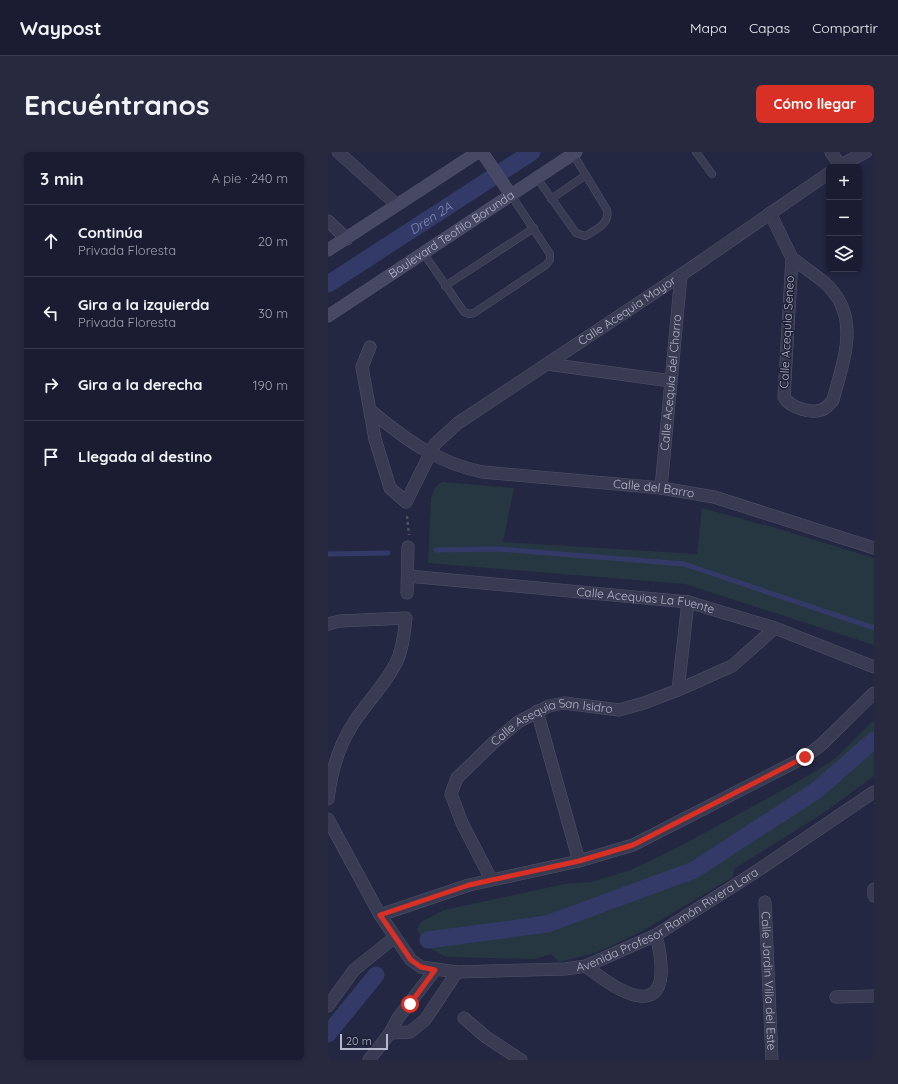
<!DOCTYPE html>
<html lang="es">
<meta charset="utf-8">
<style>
body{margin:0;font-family:Quicksand,sans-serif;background:#272a3e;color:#f1f3f6}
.controls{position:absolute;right:12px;top:12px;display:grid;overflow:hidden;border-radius:6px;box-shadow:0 2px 6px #0003}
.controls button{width:36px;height:36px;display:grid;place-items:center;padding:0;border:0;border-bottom:1px solid #383b4d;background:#1a1d32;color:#f1f3f6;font:20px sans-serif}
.scale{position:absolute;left:12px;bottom:10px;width:48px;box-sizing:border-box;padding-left:4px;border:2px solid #b5b7cc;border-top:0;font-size:11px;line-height:14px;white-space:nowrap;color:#b5b7cc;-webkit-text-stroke:3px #1d2036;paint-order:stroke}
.stop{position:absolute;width:12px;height:12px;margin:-9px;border:3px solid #d93025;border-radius:50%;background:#fff}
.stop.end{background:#d93025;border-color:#fff;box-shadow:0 1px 4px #0008}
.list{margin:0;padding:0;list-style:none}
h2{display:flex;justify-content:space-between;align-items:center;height:52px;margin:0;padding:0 16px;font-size:17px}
h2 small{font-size:13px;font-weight:400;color:#9fa2ac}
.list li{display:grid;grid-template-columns:26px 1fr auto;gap:12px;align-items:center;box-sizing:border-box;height:72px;padding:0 16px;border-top:1px solid #383b4d}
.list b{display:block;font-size:15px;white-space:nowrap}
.list p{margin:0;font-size:13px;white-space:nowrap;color:#9fa2ac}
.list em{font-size:13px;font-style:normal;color:#9fa2ac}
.icon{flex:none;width:22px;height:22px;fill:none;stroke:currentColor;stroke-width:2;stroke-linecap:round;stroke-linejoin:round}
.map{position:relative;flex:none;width:546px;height:908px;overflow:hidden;border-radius:6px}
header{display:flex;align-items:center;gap:24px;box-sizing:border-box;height:56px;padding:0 20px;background:#1a1d32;border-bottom:1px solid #383b4d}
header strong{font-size:19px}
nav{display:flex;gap:22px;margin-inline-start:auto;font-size:14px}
.intro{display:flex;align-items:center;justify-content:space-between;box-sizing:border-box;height:96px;padding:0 24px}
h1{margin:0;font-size:28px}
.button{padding:10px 18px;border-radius:6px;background:#d93025;color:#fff;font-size:14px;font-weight:700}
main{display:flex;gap:24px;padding:0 24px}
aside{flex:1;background:#1a1d32;border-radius:6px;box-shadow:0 2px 6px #0003}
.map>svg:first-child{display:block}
</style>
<header>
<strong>Waypost</strong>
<nav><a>Mapa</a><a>Capas</a><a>Compartir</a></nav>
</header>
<div class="intro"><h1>Encuéntranos</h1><a class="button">Cómo llegar</a></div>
<main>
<aside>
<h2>3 min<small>A pie · 240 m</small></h2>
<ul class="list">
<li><svg class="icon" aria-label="ahead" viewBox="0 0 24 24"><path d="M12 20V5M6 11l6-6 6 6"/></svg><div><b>Continúa</b><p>Privada Floresta</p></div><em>20 m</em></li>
<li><svg class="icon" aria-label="left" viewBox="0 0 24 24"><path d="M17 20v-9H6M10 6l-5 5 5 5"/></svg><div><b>Gira a la izquierda</b><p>Privada Floresta</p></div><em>30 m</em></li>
<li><svg class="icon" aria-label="right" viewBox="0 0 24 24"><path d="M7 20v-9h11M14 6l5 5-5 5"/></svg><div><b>Gira a la derecha</b></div><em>190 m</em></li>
<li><svg class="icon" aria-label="arrive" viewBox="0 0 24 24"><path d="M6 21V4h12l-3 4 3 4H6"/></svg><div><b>Llegada al destino</b></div></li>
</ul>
</aside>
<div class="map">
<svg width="546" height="908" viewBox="0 0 546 908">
<rect width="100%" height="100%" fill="#232742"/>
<path fill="#263742" d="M114 330 186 336 175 390 369 402 374 356 451 377 546 406V493L357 432 100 411 103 346 107 335Z
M546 568V624L497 660 406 717 405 725 311 781 270 800 231 810 223 802 207 807 120 805C106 801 95 791 89 778L93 770 116 758 237 732 263 730 303 718 356 692 480 624 508 606Z"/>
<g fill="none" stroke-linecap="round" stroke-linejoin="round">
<path stroke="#343a68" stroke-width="5" d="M108 398 171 397 356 412 546 476
M0 402 60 401"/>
<g stroke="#343a68" stroke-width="17">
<path id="s1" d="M0 132 204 0"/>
<path d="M100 788 219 772 366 718 489 638 546 588"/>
<path d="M0 882 48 823"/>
</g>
<defs>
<path id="service" d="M368 0 384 22
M209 26 248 81 257 84C268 78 282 72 279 58L245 2
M223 47 258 23
M96 102 136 160 141 162 146 161 218 113 222 108V102L183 43
M117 134 206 76"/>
<g id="minor">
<path d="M10 0 69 53"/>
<path d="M503 0 512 13"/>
<path d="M509 15 538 0"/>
<path d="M442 61 464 106 456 245C461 255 483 262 493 258 499 256 502 252 505 248 516 206 534 164 496 130 486 122 474 114 464 106"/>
<path d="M0 69 19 87"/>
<path id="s2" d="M42 195 34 215 47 287 62 336 78 350 107 292 130 271 353 123 501 21"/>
<path d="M219 212 343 229"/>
<path id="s3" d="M42 258C78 288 108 310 154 320L333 336 386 345 546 396"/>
<path id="s4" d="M333 336 353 123"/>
<path id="s5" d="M80 424 360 450 447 476 546 515"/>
<path d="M79 441 80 395"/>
<path d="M0 472 12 469 78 466C76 481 75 497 68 511 57 533 38 551 25 572 11 593 3 622 0 647"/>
<path d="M350 538 360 450"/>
<path d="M209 559 251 709"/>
<path d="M0 667 52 763"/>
<path id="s6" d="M163 727 134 671 123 642 129 626 165 591 190 570 221 554 236 551 291 558 316 551 350 538 404 514 447 476"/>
<path d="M546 737V744"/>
<path id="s7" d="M437 750 444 908"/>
<path d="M258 814C307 854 348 864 328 783"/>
<path d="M508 845 546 844"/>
<path d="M136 866 158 885 193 908"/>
<path d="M62 881 82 880 97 868 129 820"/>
<path d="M41 908 62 881 70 866 107 818"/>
</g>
<g id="tertiary">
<path id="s8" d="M546 541 494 592 477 605 305 693 251 709 141 733 52 763 83 808 93 815 129 820 237 817 258 814 328 783 426 721 546 640"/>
<path d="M0 854 26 818 67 785"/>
</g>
<g id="secondary">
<path d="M154 0 183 43"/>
<path d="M0 98 150 0"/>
<path id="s9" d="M0 164 248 0"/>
</g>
</defs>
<use href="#service" stroke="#505369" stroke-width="8"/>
<use href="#minor" stroke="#505369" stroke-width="13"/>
<use href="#tertiary" stroke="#505369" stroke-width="13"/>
<use href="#secondary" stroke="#505369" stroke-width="13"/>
<path stroke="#44545f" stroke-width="2.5" stroke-dasharray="3 3" stroke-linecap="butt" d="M79 364 81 383"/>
<use href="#service" stroke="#383b51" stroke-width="7"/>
<use href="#minor" stroke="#383b51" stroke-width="12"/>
<use href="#tertiary" stroke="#383b51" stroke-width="12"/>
<use href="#secondary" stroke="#464864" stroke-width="12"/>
</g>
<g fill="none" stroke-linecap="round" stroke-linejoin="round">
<path stroke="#d93025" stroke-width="5" d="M82 852 107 818 93 815 83 808 52 763 141 733 251 709 305 693 477 605"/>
</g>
<g text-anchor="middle" stroke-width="3" stroke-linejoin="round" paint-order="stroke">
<g font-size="12" fill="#b5b7cc" stroke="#1d2036">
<text dy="4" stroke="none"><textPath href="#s9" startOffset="148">Boulevard Teofilo Borunda</textPath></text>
<text dy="4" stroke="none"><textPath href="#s2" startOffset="466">Calle Acequia Mayor</textPath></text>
<text transform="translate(459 180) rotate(-87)" y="4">Calle Acequia Seneo</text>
<text dy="4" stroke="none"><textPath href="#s4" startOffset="106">Calle Acequia del Charro</textPath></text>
<text dy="4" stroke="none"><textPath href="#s3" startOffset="302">Calle del Barro</textPath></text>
<text dy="4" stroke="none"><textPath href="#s5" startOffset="239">Calle Acequias La Fuente</textPath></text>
<text dy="4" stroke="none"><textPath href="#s6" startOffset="227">Calle Asequia San Isidro</textPath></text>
<text dy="4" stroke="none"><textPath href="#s8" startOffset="876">Avenida Profesor Ramón Rivera Lara</textPath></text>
<text dy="4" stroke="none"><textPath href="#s7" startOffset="79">Calle Jardin Villa del Este</textPath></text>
</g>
<g font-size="13" font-style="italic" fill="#8189b9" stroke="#1d2036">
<text dy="5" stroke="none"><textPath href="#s1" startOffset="122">Dren 2A</textPath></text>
</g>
</g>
</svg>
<div class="controls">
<button>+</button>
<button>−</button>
<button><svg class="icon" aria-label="layers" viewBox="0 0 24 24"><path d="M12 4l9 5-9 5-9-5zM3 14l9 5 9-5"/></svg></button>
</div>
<div class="scale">20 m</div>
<div class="stop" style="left:82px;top:852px"></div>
<div class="stop end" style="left:477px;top:605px"></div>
</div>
</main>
